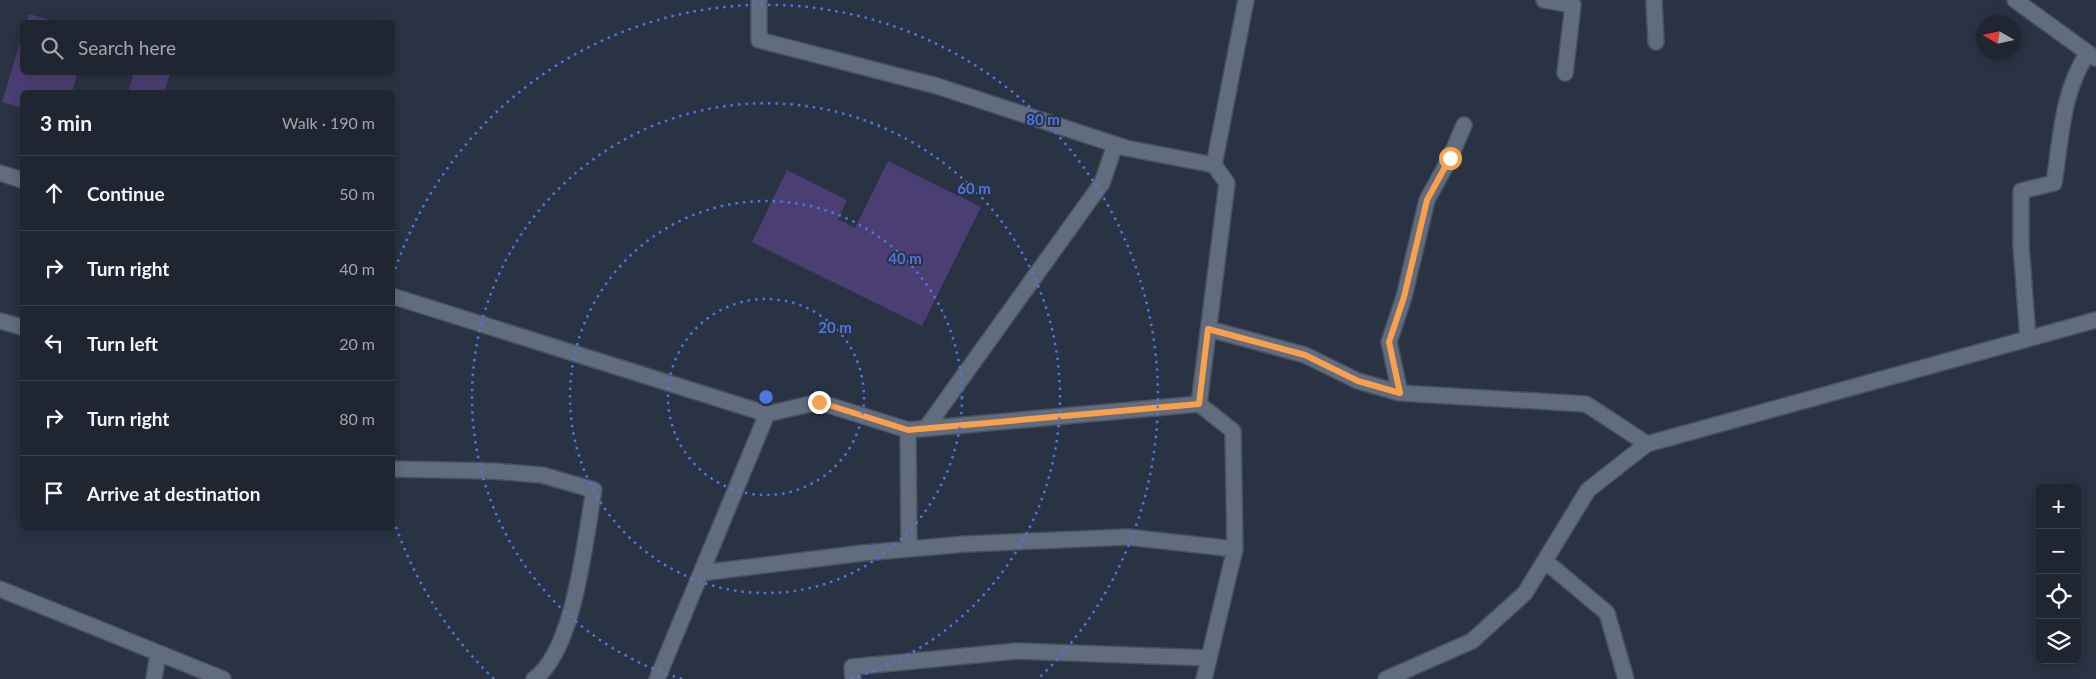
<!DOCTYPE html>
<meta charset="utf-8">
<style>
body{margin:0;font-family:Lato,sans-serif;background:#2c323e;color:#f1f3f6}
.controls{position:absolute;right:15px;bottom:15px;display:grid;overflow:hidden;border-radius:8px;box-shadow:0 2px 12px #0003}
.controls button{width:45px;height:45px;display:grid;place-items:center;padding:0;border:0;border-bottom:1px solid #3c434d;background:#1f2632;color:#f1f3f6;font:25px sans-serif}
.compass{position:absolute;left:1976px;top:15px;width:45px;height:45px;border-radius:50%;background:#1f2632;box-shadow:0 2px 12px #0003;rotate:279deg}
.stop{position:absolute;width:15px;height:15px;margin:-11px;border:4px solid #f9a04d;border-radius:50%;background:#fff}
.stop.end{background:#f9a04d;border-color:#fff;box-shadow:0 1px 5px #0008}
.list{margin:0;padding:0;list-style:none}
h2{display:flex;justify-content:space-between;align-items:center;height:65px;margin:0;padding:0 20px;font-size:21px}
h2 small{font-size:16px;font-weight:400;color:#a1a5ac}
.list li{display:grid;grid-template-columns:32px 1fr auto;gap:15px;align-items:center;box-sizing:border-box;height:75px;padding:0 20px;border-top:1px solid #3c434d}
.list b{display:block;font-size:19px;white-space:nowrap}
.list em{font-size:16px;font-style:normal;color:#a1a5ac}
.icon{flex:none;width:28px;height:28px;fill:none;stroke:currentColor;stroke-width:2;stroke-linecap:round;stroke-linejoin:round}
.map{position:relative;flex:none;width:2096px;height:679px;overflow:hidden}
.search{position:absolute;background:#1f2632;box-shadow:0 2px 12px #0003;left:20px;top:20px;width:375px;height:55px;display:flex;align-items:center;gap:12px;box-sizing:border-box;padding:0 18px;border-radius:8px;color:#a1a5ac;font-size:19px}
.panel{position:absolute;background:#1f2632;box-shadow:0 2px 12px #0003;left:20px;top:90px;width:375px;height:440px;border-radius:8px}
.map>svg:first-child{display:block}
</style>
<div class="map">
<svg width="2096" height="679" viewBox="0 0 2096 679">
<rect width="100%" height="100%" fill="#293343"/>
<path fill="#4b3e72" d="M29 14 57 22H26Z
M22 36V72H78L72 92H22V108L2 102Z
M134 72H171L164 92H128Z
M888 161 981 207 922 326 752 242 787 170 847 200 838 219 855 228Z"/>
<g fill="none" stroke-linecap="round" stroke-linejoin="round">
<defs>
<path id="minor" d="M759 0V40L937 86 1126 148 1214 165
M1544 0 1573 5 1565 73
M1654 0 1656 42
M2015 0 2095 58
M0 173 22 180
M392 296 767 414 819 402 908 430 1199 404 1233 431 1235 549 1127 537 966 544 863 553 701 573
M0 321 22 327
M1209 329 1305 355 1358 381 1400 393 1586 404 1647 444
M2028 339 2021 245V191L2054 183C2061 139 2062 90 2088 53
M1400 393 1389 342 1404 297 1427 200 1450 158 1464 125
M1199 404 1227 183 1214 165 1246 0
M926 428 1102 183 1115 145
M908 430 909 549
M392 469 492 471 542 475 594 490C585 538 575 650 534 679
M1545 561 1607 613 1626 679
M0 589 223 679
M154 679 158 653
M657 679 767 414
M853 679 852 667 1017 651 1209 658 1235 549
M1204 679 1209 658
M1386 679 1472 641 1525 593 1588 490 1647 444 2096 320"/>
</defs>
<use href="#minor" stroke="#49515f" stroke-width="18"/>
<use href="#minor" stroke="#616c7f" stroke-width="15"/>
</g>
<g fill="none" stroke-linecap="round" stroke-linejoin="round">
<path stroke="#f9a04d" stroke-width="6" d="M819 402 908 430 1199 404 1208 329 1305 355 1358 381 1400 393 1389 342 1404 297 1427 200 1450 158"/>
</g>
<g fill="none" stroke="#4f76e0" stroke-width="2.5" stroke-dasharray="2.5 5">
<circle cx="766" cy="397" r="98"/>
<circle cx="766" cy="397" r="196"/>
<path d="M682 679A294 294 0 1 1 850 679"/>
<path d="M494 679A392 392 0 0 1 393 518M393 276A392 392 0 1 1 1038 679"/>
</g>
<circle cx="766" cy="397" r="8" fill="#4f76e0" stroke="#293343" stroke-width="2.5"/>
<g font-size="15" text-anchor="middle" font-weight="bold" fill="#4f76e0" stroke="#293343" stroke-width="4" stroke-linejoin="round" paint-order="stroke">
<text x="1043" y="125">80 m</text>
<text x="974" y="194">60 m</text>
<text x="905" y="264">40 m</text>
<text x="835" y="333">20 m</text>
</g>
</svg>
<div class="controls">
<button>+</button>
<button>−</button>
<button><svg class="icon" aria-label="locate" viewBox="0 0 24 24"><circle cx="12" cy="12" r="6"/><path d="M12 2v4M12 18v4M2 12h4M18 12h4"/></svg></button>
<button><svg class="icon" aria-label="layers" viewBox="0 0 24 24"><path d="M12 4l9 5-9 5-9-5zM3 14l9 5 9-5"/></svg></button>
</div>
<svg class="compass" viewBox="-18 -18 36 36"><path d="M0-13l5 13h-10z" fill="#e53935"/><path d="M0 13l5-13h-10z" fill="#a1a5ac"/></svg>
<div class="stop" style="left:1450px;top:158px"></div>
<div class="stop end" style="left:819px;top:402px"></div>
<div class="search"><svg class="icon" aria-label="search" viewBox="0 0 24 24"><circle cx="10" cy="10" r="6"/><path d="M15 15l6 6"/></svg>Search here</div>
<section class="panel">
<h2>3 min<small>Walk · 190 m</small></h2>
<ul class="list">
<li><svg class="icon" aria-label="ahead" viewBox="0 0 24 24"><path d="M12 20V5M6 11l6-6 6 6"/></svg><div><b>Continue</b></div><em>50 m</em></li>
<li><svg class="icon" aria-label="right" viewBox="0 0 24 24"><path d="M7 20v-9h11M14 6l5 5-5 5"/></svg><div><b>Turn right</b></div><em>40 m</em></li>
<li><svg class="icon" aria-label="left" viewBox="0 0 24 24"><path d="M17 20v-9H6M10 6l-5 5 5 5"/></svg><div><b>Turn left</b></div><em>20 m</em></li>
<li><svg class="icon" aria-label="right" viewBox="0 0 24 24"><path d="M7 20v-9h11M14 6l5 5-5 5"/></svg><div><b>Turn right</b></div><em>80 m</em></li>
<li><svg class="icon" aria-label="arrive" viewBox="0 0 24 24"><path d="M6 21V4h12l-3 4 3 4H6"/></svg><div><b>Arrive at destination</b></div></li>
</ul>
</section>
</div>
